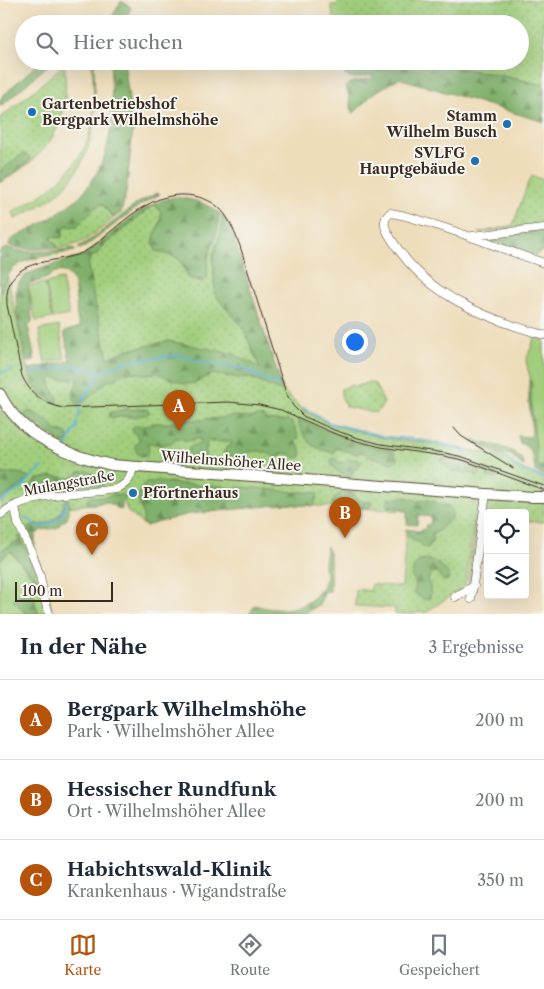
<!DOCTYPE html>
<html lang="de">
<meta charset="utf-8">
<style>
body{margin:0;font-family:"Libre Caslon Text",serif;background:#f6f6f7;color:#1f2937}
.controls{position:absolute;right:15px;bottom:15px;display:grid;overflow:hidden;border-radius:5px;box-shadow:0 5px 20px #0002}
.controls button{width:45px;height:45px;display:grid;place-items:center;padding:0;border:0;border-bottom:1px solid #e0e1e3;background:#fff;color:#1f2937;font:25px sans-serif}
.scale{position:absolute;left:15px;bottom:12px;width:98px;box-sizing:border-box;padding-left:5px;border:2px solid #3b2a1e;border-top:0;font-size:14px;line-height:18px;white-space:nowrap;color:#3b2a1e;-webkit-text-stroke:4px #f6f6f2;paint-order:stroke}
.you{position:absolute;left:354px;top:341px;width:18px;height:18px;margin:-12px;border:4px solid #fff;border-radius:50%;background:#1a73e8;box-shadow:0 0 0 8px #1a73e833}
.badge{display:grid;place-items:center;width:32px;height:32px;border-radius:50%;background:#b45309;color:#fff;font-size:16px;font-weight:700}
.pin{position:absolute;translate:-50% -41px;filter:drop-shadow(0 1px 2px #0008)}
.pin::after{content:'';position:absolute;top:26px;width:18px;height:15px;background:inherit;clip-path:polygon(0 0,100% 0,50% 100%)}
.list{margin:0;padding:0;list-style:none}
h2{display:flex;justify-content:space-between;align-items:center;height:65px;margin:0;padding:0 20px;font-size:21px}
h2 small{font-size:16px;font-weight:400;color:#747a83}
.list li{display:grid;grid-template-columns:32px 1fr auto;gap:15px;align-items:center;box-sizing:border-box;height:80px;padding:0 20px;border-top:1px solid #e0e1e3}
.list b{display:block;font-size:19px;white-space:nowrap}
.list p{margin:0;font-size:16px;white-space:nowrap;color:#747a83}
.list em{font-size:16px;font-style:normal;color:#747a83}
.icon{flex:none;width:28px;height:28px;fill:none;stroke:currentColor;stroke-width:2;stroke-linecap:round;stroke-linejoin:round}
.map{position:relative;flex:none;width:544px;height:614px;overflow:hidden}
.search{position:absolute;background:#fff;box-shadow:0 5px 20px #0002;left:15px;right:15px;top:15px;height:55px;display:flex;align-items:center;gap:12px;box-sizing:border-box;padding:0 18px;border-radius:28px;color:#747a83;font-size:19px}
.sheet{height:305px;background:#fff}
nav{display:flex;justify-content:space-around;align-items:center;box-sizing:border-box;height:70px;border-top:1px solid #e0e1e3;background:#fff;font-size:14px;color:#747a83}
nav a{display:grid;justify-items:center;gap:2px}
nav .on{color:#b45309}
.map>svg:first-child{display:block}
</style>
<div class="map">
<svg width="544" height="614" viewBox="0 0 544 614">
<defs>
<pattern id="green-dots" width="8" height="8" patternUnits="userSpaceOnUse" patternTransform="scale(1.25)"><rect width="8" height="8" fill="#a1ce7c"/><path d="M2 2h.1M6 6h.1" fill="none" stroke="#8cb16b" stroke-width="1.8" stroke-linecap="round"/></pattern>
<pattern id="forest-firs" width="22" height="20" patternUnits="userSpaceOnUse" patternTransform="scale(1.25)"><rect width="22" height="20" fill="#80b16c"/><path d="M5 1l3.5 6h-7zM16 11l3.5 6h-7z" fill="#6a9058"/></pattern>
</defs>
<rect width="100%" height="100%" fill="#f6f6f2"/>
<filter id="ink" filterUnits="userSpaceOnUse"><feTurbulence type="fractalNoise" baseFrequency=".02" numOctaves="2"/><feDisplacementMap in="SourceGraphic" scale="10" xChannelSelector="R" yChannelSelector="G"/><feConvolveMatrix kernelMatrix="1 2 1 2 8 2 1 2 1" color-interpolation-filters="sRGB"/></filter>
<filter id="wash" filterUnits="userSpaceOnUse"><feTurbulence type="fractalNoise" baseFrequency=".0096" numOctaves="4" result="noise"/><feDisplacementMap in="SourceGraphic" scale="20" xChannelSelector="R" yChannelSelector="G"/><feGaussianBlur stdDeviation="1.12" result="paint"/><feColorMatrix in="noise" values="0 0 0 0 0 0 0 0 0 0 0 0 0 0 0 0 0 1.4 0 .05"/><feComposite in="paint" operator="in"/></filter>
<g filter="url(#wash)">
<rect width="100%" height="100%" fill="#eeddba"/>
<path fill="url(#green-dots)" stroke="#6e7c4d" d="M342 0H544V85L512 78 434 63 344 72 342 61H520V24H335L331 5H336Z
M92 61H94C95 110 99 157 58 193 45 204 30 211 15 219L13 211C23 206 34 200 43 194 70 174 92 146 94 111 94 95 93 78 92 61Z
M64 64C69 96 63 132 38 155 27 166 13 175 0 183V118L41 85Z
M532 176 544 180V226L516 227 479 233 513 225 528 183Z
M101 204C107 207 108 215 115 217 103 227 91 238 77 244 71 246 63 247 57 248L56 244 52 241 51 238 53 236 57 237 63 235 62 231 67 225 77 226 97 206Z
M155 205C168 217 156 225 154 239 153 243 155 247 156 251L176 257 182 264 189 278 207 277 208 256 217 232 219 213 223 216 221 232 214 253 213 260 215 294 223 305 243 327 260 368 231 353 127 350 108 359 94 299 88 267 89 261 91 257 96 255 105 244 152 206Z
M0 251 3 255 28 372 201 366 244 372 283 390 302 409 329 424 385 438 443 445 506 457 516 467 544 479V522L525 521V513H488V519L478 518 472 578 470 582 468 581 476 518H474L465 586 425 613 420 611 415 614H395V608L355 606 356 589 371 591V584L402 587 406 529 409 536 416 542 440 530 451 519 407 511 285 504 188 514 145 526 127 511 124 500 67 507C56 517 46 525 35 535V545L48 596 53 614H0Z
M369 382 375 384 384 403 380 409 375 413 347 407C343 401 340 396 341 389L351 385 355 387Z"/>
<path fill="url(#forest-firs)" stroke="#5e6e45" d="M121 1 131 7 124 24H108Z
M41 61H53L0 107V99L11 88Z
M110 61H124L133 130 126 193 121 213 115 217C108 215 107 207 101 204L97 206 77 226 71 227 67 225C63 228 62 230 63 235L61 238 53 236 51 238 52 241 56 244 57 248C41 249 25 251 10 246L9 243C13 237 21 235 28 231 37 226 46 221 54 216 63 209 73 203 81 195 117 155 113 111 110 61Z
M434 63 512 78 544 85V122L399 78 374 93 353 114 346 86 349 83 373 78V75L355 78 349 77 345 75 344 72Z
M23 154 27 155 30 157V160L26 164 0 182V171Z
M157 193 160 194 139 206 85 247 79 249 78 247 93 238 138 203Z
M174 197C191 199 205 202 219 213L217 232 208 256 207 278 204 281H198L189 278 182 264 176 257 156 251C155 247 153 243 154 239 156 226 169 217 155 205L152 206 105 244 96 255 91 257 89 261 88 267 94 299 108 358 127 350 168 341 231 353 260 368 243 327 223 305 215 294 213 260 214 253 221 232 223 216 230 227 283 390 280 391 248 377 239 378 211 374 196 383 185 384 170 379 158 373 146 374 124 372 117 379 109 380 84 402 80 401 78 405C71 397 74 389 78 380L76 378C69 380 60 380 54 377L50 380C50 392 61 395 57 403 44 398 27 385 30 369L70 361 64 332 80 327C79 324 77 320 77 316 75 303 79 267 57 272 53 272 50 276 47 278 41 281 34 282 28 284L32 318V323L28 326 35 360 31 362 27 361 17 316 16 293 19 282 27 274 46 267 84 255 133 216 144 209 161 201Z
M537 230H544V252L542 251 535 256 500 243 486 240Z
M7 248C29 255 52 251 74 248L75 250V251C58 255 21 257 11 271 7 277 4 285 0 292V251Z
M529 380 535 384 544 467V476L535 471C534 459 533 448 520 443L518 436 531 437 532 434 529 402Z
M126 409H146L150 412 148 414 132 417 125 416 112 418 109 416 110 413 112 412Z
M29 411C40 415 49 420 55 430L63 432 68 435V442C62 446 56 439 54 434H50L44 430 43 426C35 424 27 425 25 414Z
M232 416H239L250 418 257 416 264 417 268 420 281 421 288 420 293 424 299 438 295 441C300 446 302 450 301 457L295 458 290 454 284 453 278 457H274C264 450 260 451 247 452L246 457 243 458 235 456 227 457 225 456 224 452 226 448 230 446 231 444V441L217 442 207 441 205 457C198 461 191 459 188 451 190 445 194 446 200 444L201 439H195L187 441 180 438H177L171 443 160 445 150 443H147L149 449 147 455C140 458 135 453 135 445L140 440 132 430V428L134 426H146L155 423H167L177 422 185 419 194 420 221 418Z
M297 420H299L357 443 394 451 398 460 392 463 368 456 365 453 362 452 356 454 336 448 334 453C307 446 309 444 297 420Z
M474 440C491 446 514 445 524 463V466C518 464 517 459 512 456 507 453 501 454 495 452 487 451 480 445 472 442Z
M333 458C338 460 339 464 345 462L347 460C352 459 356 458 360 461V466L352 472V477C348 477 337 472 334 468 332 466 332 463 330 461Z
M443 458 462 461V463L496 474 495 476 498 477 497 479 488 477 486 471 482 470 478 475 452 471 447 465 440 462V460Z
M88 471 103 479V485L99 488 27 497 30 488 36 480 51 476 71 478 79 472Z
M13 473H18L30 477 21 486 14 490 0 500V474H3Z
M156 481H160L165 483 170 482 177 484H190L205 486H221L229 488 244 487 294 492H311L318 493 314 506 285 504 188 514 145 526C142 520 144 520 143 515 143 511 139 507 139 503 137 495 140 487 147 482L151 483Z
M348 492 355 494 356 498C360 500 365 503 370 501L371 502V506L369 508 335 506 332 504 334 498 341 493Z
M114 494 125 496V500L122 503V509L121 510C115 508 112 503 106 502 98 501 95 508 86 502 91 492 98 499 106 497 109 496 111 495 114 494Z
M400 497H406L418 501 426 500 435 502 440 505H448L451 508 453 514 451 519 440 530 432 533 433 538 429 547 425 548 421 545 420 542H416L409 536 406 529 419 531 422 529 425 530 426 525H430L431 517 418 515 417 525 407 524V511L406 509 388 507 387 503 389 498 395 499Z
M66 500H68C71 506 69 514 66 520L61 522 59 526 57 528 41 530 35 535V545L28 531 29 528 36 523 40 525C47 523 58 519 61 512 63 508 63 504 66 500Z
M20 536 31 558 38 584 32 587 38 614H26L13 600 35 579 11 551 0 560V551L19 541 18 537Z
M327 546 330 557V591H325L319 605 304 614H249L255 605C282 614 314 610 325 580 328 572 324 572 324 565 324 559 326 552 327 546Z
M429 560C439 562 444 568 450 576L447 581 442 580 440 575 436 572 431 573 428 581 430 587V598C423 602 420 596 414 593L416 583 411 575 414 567 419 561Z"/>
<path fill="#a1ce7c" stroke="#6e7c4d" d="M62 279 69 315 53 318 46 283Z
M45 283 52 318 36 321 28 286Z
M59 326 65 359 45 363 39 330Z
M535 337 544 340V467L538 466 531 400 532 385 526 361Z
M10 551 35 580 13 600 26 614H0V560Z"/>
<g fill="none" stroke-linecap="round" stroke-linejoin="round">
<path stroke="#55add2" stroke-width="2" d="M3 373 13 369
M32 373 76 366 101 372
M80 405C85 393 95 384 101 372L127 361 182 355 200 362 245 369 260 377 279 385
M303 408 330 423 386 437 413 439 443 444 471 454
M79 417 80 409
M67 446 72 434 77 428 76 426 78 422
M506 457 516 467 544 478
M0 503 14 492 22 488 31 477 43 467
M24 517 31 521 35 526C43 528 57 522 62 514 64 511 65 505 66 502"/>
</g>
</g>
<g filter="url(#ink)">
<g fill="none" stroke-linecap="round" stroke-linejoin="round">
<defs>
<path id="street" d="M472 236 544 228
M544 263C510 252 476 238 442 227 425 222 407 215 390 213 380 222 386 230 392 240 426 295 484 318 544 335
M15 506 18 523 33 556 40 576 44 597 49 614
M0 515C30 490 80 495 116 489 127 484 131 479 133 467
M455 597 474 586
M471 599 486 494"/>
<path id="secondary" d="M0 394C20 436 69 456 112 465L486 494 533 497H544"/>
</defs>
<use href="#street" stroke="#564535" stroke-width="9"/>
<use href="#secondary" stroke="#564535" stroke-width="12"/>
<use href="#street" stroke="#fff" stroke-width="8"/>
<use href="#secondary" stroke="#fff" stroke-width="10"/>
<path stroke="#3b2a1e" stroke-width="1" d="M454 428 461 436 513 468
M544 486 463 457 445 453 381 444 358 438 334 430 303 416 293 406 286 393 240 246C230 221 224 202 194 196 157 189 130 216 104 237 97 243 90 249 82 253 52 265 3 256 7 305L22 376C30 394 44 404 63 408L229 402 259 405 281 410 333 433 357 441 381 447 444 456 463 460 544 490"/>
</g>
</g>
<g fill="#1f6fb2" stroke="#f6f6f2" stroke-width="2">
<circle cx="32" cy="112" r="5"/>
<circle cx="507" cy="124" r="5"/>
<circle cx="475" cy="161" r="5"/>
<circle cx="133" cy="493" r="5"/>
</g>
<g text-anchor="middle" stroke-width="4" stroke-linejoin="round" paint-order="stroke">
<g font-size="14" font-weight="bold" fill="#3b2a1e" stroke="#f6f6f2" text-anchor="start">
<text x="42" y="109">Gartenbetriebshof<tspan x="42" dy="16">Bergpark Wilhelmshöhe</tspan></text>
<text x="497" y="121" text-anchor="end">Stamm<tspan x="497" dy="16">Wilhelm Busch</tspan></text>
<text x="465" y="158" text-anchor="end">SVLFG<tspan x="465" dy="16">Hauptgebäude</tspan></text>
<text x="143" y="498">Pförtnerhaus</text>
</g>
<g font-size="14" fill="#3b2a1e" stroke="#f6f6f2">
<text transform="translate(231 461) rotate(4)" y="5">Wilhelmshöher Allee</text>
<text transform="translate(69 483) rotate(-10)" y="5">Mulangstraße</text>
</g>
</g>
</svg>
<div class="controls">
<button><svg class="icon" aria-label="locate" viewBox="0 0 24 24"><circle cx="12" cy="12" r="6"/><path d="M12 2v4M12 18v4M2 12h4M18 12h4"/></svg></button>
<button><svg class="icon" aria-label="layers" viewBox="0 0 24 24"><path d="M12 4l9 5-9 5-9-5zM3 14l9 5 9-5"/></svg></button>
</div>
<div class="scale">100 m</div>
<div class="you"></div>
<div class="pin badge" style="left:179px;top:431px">A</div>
<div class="pin badge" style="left:345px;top:538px">B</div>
<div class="pin badge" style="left:92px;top:555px">C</div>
<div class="search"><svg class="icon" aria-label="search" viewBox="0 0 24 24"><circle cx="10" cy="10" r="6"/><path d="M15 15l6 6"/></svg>Hier suchen</div>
</div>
<section class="sheet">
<h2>In der Nähe<small>3 Ergebnisse</small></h2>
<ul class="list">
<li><span class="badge">A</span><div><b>Bergpark Wilhelmshöhe</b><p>Park · Wilhelmshöher Allee</p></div><em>200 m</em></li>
<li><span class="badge">B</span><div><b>Hessischer Rundfunk</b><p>Ort · Wilhelmshöher Allee</p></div><em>200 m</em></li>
<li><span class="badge">C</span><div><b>Habichtswald-Klinik</b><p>Krankenhaus · Wigandstraße</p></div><em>350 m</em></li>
</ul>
</section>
<nav>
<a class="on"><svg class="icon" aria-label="map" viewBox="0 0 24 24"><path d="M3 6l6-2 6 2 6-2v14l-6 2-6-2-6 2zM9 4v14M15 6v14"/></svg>Karte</a>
<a><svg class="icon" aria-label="directions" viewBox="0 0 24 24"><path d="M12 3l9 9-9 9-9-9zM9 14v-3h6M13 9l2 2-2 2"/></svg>Route</a>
<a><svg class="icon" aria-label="saved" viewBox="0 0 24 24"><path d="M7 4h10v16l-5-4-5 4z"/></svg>Gespeichert</a>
</nav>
